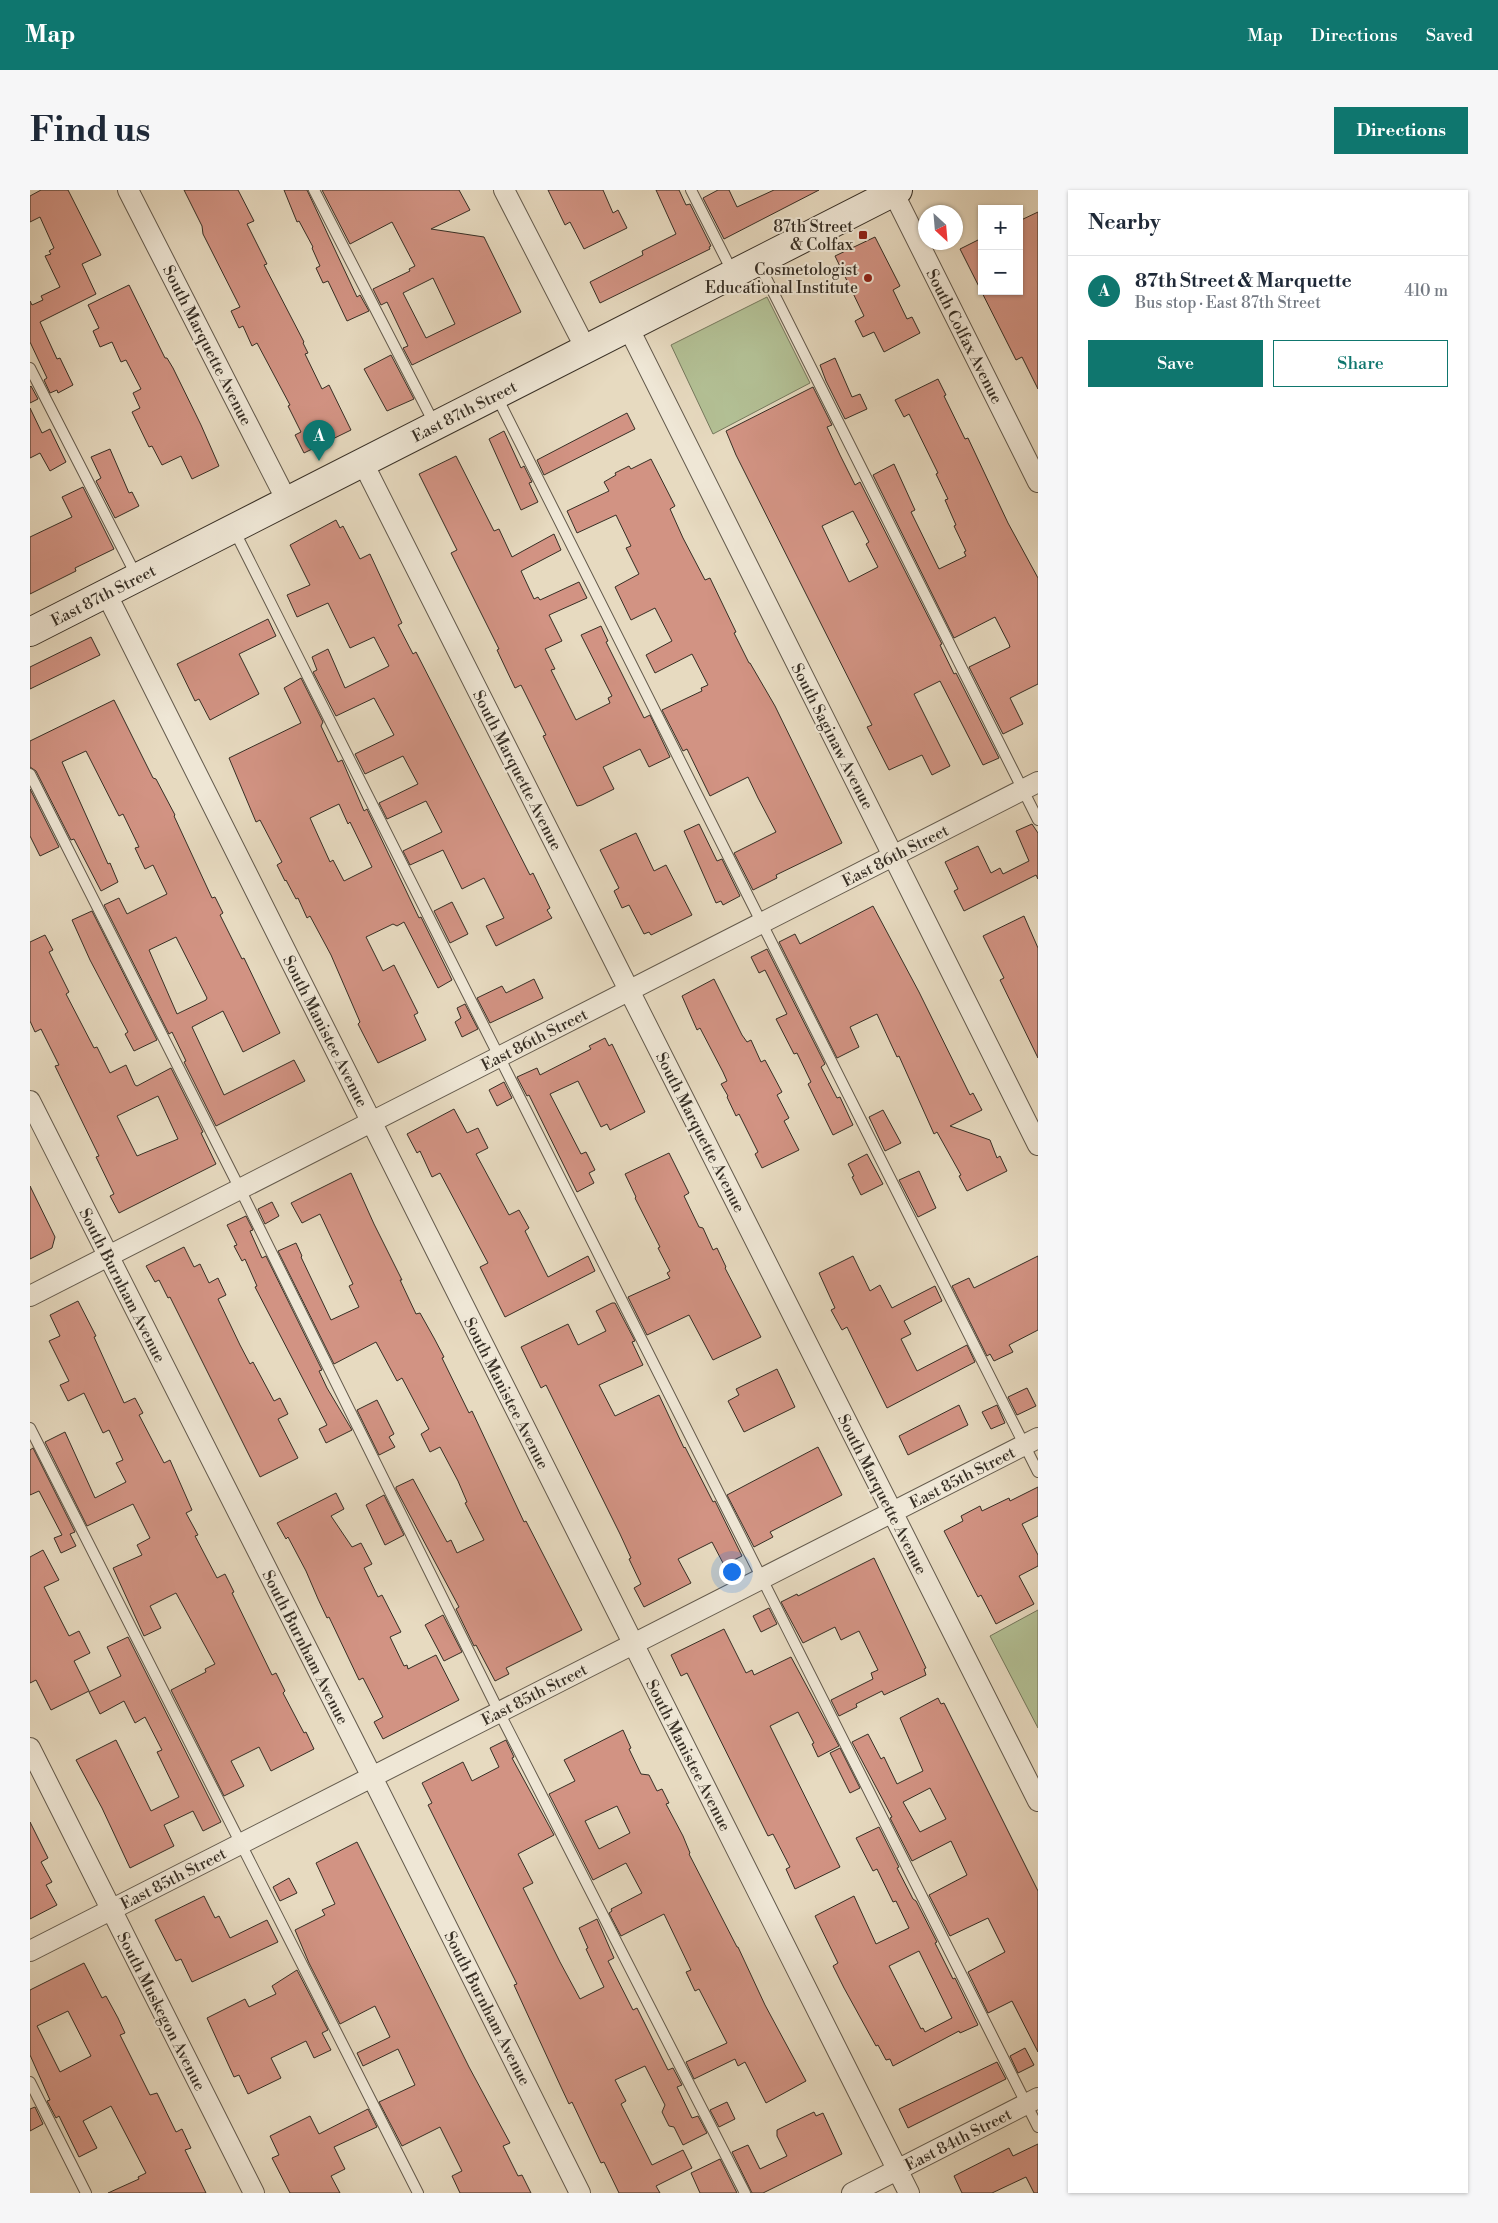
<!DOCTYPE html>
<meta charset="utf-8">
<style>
body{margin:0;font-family:"Libre Bodoni",serif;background:#f6f6f7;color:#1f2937}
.controls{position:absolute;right:15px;top:15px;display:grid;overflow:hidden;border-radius:0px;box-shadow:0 1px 4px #0004}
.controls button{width:45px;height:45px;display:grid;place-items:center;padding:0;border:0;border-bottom:1px solid #e0e1e3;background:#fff;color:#1f2937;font:25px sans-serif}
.compass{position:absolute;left:888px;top:15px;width:45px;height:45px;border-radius:50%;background:#fff;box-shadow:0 1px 4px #0004;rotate:154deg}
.you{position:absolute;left:701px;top:1381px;width:18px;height:18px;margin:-12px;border:4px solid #fff;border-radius:50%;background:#1a73e8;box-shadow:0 0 0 8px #1a73e833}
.badge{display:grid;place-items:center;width:32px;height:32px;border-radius:50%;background:#0f766e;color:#fff;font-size:16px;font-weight:700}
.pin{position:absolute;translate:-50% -41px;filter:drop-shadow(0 1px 2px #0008)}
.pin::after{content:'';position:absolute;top:26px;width:18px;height:15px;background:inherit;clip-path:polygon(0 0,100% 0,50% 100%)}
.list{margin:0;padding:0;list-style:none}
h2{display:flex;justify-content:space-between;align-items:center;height:65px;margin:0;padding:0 20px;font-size:21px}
h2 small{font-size:16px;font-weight:400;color:#747a83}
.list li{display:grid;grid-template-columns:32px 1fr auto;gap:15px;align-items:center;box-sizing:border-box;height:70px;padding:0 20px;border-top:1px solid #e0e1e3}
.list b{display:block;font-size:19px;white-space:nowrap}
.list p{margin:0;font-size:16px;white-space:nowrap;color:#747a83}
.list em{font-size:16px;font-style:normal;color:#747a83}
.actions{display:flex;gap:10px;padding:15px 20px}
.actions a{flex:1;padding:11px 0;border:1px solid #0f766e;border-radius:0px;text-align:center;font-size:18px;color:#0f766e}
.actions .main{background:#0f766e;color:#fff}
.map{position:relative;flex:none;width:1008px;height:2003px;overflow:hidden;border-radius:0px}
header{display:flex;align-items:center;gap:30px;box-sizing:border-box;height:70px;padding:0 25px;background:#0f766e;color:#fff}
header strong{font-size:24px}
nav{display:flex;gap:28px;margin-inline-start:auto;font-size:18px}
.intro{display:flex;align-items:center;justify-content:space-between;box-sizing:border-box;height:120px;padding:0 30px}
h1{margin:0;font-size:35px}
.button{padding:12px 22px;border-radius:0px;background:#0f766e;color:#fff;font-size:18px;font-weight:700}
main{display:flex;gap:30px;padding:0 30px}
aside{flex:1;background:#fff;border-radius:0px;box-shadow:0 1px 4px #0004}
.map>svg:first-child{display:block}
</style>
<header>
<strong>Map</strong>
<nav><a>Map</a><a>Directions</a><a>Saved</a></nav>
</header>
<div class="intro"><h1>Find us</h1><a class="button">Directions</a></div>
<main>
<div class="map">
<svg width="1008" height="2003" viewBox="0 0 1008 2003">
<rect width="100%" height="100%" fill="#e7dac0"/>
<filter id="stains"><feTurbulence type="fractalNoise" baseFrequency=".004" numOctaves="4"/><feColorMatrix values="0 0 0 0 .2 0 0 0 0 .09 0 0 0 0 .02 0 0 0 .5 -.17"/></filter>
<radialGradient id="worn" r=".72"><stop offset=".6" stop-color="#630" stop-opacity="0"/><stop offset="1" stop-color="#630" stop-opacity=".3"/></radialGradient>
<path fill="#b3c095" stroke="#75785d" d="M737 107 780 193 683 244 641 155Z
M1008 1420V1538L960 1446Z"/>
<path fill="#d29383" stroke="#372f25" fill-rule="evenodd" d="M11 0H38L71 65 52 74 66 104 10 132 27 169 30 168 43 195 28 203 27 200 20 203 14 190 17 188 0 152V111L2 115 13 110 11 106 30 97 15 66 21 64 19 61 24 58 10 27 0 32V6Z
M154 0H208L224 31 217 34 237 74 234 75 274 152 273 153 278 163 275 164 292 199 299 195 321 240 274 263 265 245 271 242 258 216 260 215 227 153 222 156 213 136 209 138 201 121 210 117 173 44 172 36Z
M254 0H277L327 107 330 105 339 121 317 131 298 91 293 93 286 78 290 76 282 58 283 57 269 31 267 32Z
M292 0H429L440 20 401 39 454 47 491 122 382 175 373 158 378 156 357 112 351 115 343 99 380 81 379 79 385 76 362 32 320 54ZM403 88 425 134 396 148 373 103Z
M518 0H573L583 23 588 20 597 38 554 59 540 32 535 35Z
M626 0H649L656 15 660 14 681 56 679 57 680 59 570 113 560 92 613 65 612 61 646 44Z
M688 0H699L707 17 744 0H789L694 49 673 8Z
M1008 22V199L992 167 986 170 930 59 952 48V101H989V31Z
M845 47 870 96 863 100 877 129 882 127 890 143 854 162 844 142 833 147 825 131 834 126 805 66Z
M99 95 135 168H137L143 178 171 235 189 276 162 289 151 266 132 275 122 256 119 257 102 222 110 218 103 203 111 199 96 170 91 172 82 152 70 157 63 141 69 138 58 115Z
M361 165 384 209 357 221 334 179Z
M805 168 822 207 830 204 837 219 815 229 796 191 790 175Z
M908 189 916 205 914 206 935 249 938 248 978 333 1008 388V494L980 508 993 534 973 544 939 477 980 457 979 454 965 427 924 448 843 285 864 274 885 320 881 322 909 379 936 366 934 362 936 361 924 336 926 335 915 310 918 309 906 284 908 283 879 224 874 227 865 210Z
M1 196 8 209 0 213V197Z
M783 197 802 235 797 237 810 265 825 295 830 292 912 454 910 455 924 484 926 483 969 568 953 575 910 491 884 504 920 576 902 585 892 565 859 580 837 537 842 535 706 265 696 241ZM823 321 839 352 836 354 848 377 819 392 792 336Z
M0 218 12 243 20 239 36 272 20 281 10 263 0 268Z
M597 223 605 239 514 285 507 270Z
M474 241 491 278 494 276 502 292 499 293 508 312 491 320 459 249Z
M80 259 99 303 102 302 109 316 85 328 66 291 71 288 61 267Z
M426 266 464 341 469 339 482 367 524 344 531 360 491 381 504 409 508 407 510 410 549 392 557 408 519 425 532 451 515 459 525 479 521 480 546 530 580 513 578 508 582 506 551 445 571 436 578 451 576 452 614 528 620 525 640 567 619 577 610 559 573 577 584 599 552 615 547 616 513 546 516 545 491 495 485 498 467 460 469 459 421 363 427 360 389 284Z
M621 269 645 316 640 319 653 348 675 390 680 388 706 442 704 443 719 473H720L745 516 812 653 746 685 747 688 723 700 704 663 746 642 728 608 718 587 680 606 657 559 653 561 632 520 672 501 671 498 678 495 662 464 625 483 616 465 642 451 625 418 601 430 585 397 609 384 596 358 601 356 586 325 547 343 537 321 579 301 574 292 586 285 585 283 599 276 601 279Z
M53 297 84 359 45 378 46 381 0 404V347L42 327 32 307Z
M306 330 310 338 313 336 330 369 340 364 372 433 368 435 383 464 386 462 500 685 503 683 520 718 517 720 522 728 466 756 456 736 474 728 454 688 432 699 413 660 380 675 373 661 412 642 396 611 357 629 349 613 388 594 373 566 335 584 325 564 364 545 344 508 306 526 283 482 287 480 282 467 298 459 315 498 359 476 344 447 320 458 298 413 267 427 257 405 280 395 260 355Z
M238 429 246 446 209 464 229 504 180 530 169 509 165 511 147 474Z
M61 447 70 465 0 499V477Z
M271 488 293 532 291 536 308 572 312 570 334 621 337 619 389 728 391 727 422 790 408 798 374 732 367 736 363 734 336 747 353 781 364 775 388 823 384 825 396 850 348 873 328 834 330 832 301 765 280 726 277 728 268 708 266 709 256 690 255 691 247 675 252 672 230 630 226 632 199 568 271 533 254 498ZM309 614 318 634 320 632 342 677 314 691 303 670 300 672 280 628Z
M84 510 123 588 126 589 145 625 144 626 182 708 185 707 193 723 190 725 212 769 214 768 250 843 213 862 193 821 162 837 194 905 264 870 275 891 186 936 154 872 156 871 142 842 139 844 74 715 89 708 97 724 137 704 123 675 115 679 105 658 109 657 93 624 89 626 56 561 32 572 78 674 80 673 88 692 71 701 44 649 41 650 6 581 0 577V551ZM146 747 177 808 176 810 147 824 119 760Z
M0 599 29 657 10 666 0 646Z
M669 634 687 671 692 669 710 706 693 715 691 711 686 713 654 641Z
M1002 634 1008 643V689L1006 685 934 721 924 701 928 699 915 672 948 656 961 683 970 678 973 684 999 671 986 641Z
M606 643 624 681 636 675 662 725 621 745 619 742 614 744 599 715 592 718 584 701 589 698 570 660Z
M422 712 438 744 420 753 404 721Z
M843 716 889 802 940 905 943 903 952 920 920 936 960 950 967 968 970 966 977 981 937 1001 929 986 931 985 907 942 904 944 869 866 867 867 847 824 820 837 829 857 807 868 749 752 765 744 770 754Z
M62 721 127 850 104 861 95 844 98 842 60 770 42 730Z
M994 726 1008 758V868L970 790 974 788 953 746Z
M15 745 23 760 19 762 39 802 36 804 64 858 67 857 80 883 96 875 105 895 107 896 141 878 173 942 171 943 186 974 89 1023 80 1006 84 1004 66 967 69 966 25 876 29 875 11 839 5 842 0 831V752ZM128 906 148 949 107 966 87 926Z
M737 759 795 874 791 877 807 908 810 907 823 935 803 945 778 894 781 892 767 863 764 864 746 829 757 824 735 780 729 783 721 767Z
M504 789 513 808 460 833 447 808 472 796 476 803Z
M684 789 712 845 717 852 721 850 731 872 735 870 752 902 747 905 759 928 754 931 769 960 732 978 725 964 728 962 709 924 706 926 697 907 698 906 691 894 697 891 693 882 670 838 667 840 652 806Z
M435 814 448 839 432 847 425 832 431 828 427 818Z
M575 848 579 856 582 854 615 922 580 940 577 934 571 937 548 891 520 904 551 964 556 962 565 980 559 983 564 993 547 1002 499 905 497 906 487 887 507 878 510 885 561 859 559 856Z
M474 892 482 908 467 916 459 900Z
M424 919 437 943 448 938 458 958 446 964 479 1025 489 1020 499 1038 495 1041 518 1087 558 1066 565 1081 475 1127 450 1077 458 1073 410 983 402 987 390 961 387 963 377 944Z
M853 920 871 953 855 961 839 927Z
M639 963 659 1003 654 1006 669 1037 673 1038 683 1060 687 1058 696 1077 695 1078 731 1147 683 1170 659 1125 617 1145 598 1107 640 1088 637 1083 640 1081 628 1058 630 1057 605 1008 606 1007 595 984Z
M837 964 853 994 831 1005 822 987 824 986 818 974Z
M889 981 906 1018 888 1027 869 990Z
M321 983 344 1034 372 1090H370L386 1124 390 1123 404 1148 414 1167 412 1168 439 1223 442 1221 494 1332 496 1331 552 1440 476 1478 479 1484 465 1491 446 1455 444 1456 426 1419 429 1417 366 1299V1297L383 1289 417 1352 421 1350 427 1363 454 1350 435 1313 437 1312 428 1291 410 1257 400 1262 391 1244 399 1239 372 1188 367 1191 346 1152 304 1174 248 1061 266 1053 272 1066 271 1067 301 1130 329 1117 319 1096 323 1094 290 1024 272 1033 261 1013Z
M0 996 25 1047 22 1058 0 1069Z
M242 1012 249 1026 235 1034 228 1019Z
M216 1026 223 1040 220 1041 232 1068 236 1066 292 1180 289 1181 297 1198 322 1240 296 1253 289 1239 297 1235 225 1097 227 1096 215 1069 212 1071 204 1056 207 1055 197 1035Z
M154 1057 164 1077 170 1074 179 1093 188 1088 196 1105 188 1109 210 1155 220 1174 223 1172 244 1211 250 1208 258 1224 248 1229 268 1268 230 1287 140 1107 138 1108 129 1090 125 1092 116 1076Z
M823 1066 840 1101 850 1095 862 1118 905 1096 912 1111 874 1131 881 1144 871 1149 887 1181 937 1155 945 1172 857 1218 817 1137 812 1140 801 1120 805 1118 789 1083Z
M1008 1066V1140L979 1155 983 1162 964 1171 960 1164 957 1166 922 1096 939 1088 944 1098Z
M48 1111 66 1146 64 1147 94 1213 105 1208 113 1223 109 1225 134 1273 140 1270 162 1320 156 1323 168 1345 165 1346 187 1388 195 1384 204 1402 202 1403 242 1485 246 1483 255 1501 253 1503 274 1543 276 1542 284 1559 241 1581 229 1557 201 1571 214 1596 194 1606 141 1500 176 1482 175 1479 185 1474 146 1403 120 1416 131 1438 114 1446 83 1378 112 1365 107 1355 120 1348 103 1314 57 1336 15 1252 35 1242 65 1308 96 1292 86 1273 93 1270 79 1240 73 1243 54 1203 38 1211 30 1195 39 1191 19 1151 30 1146 20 1125Z
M582 1113H585L605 1151 602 1152 613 1175 569 1195 585 1226 629 1205 654 1258 655 1257 683 1312 685 1311 712 1366 694 1375 682 1352 648 1369 661 1393 614 1417 604 1398 611 1394 599 1369 601 1368 590 1344 516 1195 511 1198 491 1157 538 1134 548 1155 576 1141 566 1121Z
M747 1179 765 1217 714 1242 698 1211 709 1205 706 1199Z
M997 1198 1006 1216 987 1225 978 1207Z
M347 1210 364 1244 359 1247 365 1257 349 1265 327 1220Z
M929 1215 938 1235 878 1265 869 1246Z
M967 1215 975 1233 961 1239 952 1222Z
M788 1257 812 1305 740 1342 743 1347 724 1357 697 1305Z
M3 1258 45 1342 40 1344 46 1356 31 1363 24 1348 32 1345 9 1301 0 1305V1260Z
M1008 1297V1326L992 1334 1008 1365V1376L989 1386 1004 1414 966 1434 951 1405 948 1407 914 1341 933 1331 931 1326 950 1316 952 1321 979 1308 980 1311Z
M306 1303 314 1319 301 1326 322 1357 331 1353 342 1374 334 1378 348 1407 352 1405 371 1442 360 1447 374 1476 377 1475 378 1479 406 1465 429 1510 353 1549 344 1532 353 1527 333 1488 329 1490 299 1427 297 1428 288 1409 276 1381 258 1347 256 1349 247 1333Z
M354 1305 374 1345 355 1355 336 1315Z
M13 1360 29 1390 14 1397 39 1446 49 1441 60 1463 44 1471 59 1501 21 1520 6 1490 0 1493V1367Z
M844 1368 896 1478 894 1479 896 1485 854 1505 852 1501 826 1514 827 1517 809 1526 801 1510 843 1489 841 1483 848 1480 829 1441 811 1450 805 1437 773 1453 751 1412 767 1404 768 1406Z
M739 1418 747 1434 731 1442 723 1426Z
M413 1425 432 1462 414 1471 395 1435Z
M694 1439 716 1483 722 1480 724 1485 761 1467 809 1556 788 1567 782 1554 784 1553 768 1522 740 1536 810 1677 765 1699 756 1679 760 1677 743 1644 738 1646 657 1483 651 1486 641 1465Z
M98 1447 191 1632 173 1641 163 1621 134 1635 144 1656 100 1678 72 1618 46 1570 86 1550 121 1621 149 1607 127 1562 132 1560 115 1527 105 1533 94 1511 70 1524 59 1502 91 1486 77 1457Z
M908 1508 911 1514 914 1513 1008 1701V1862L982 1811 958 1823 938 1782 975 1762 958 1728 920 1746 899 1705 937 1685 921 1651 882 1671 860 1628 862 1627 822 1552 838 1544 851 1569 854 1567 867 1594 893 1581 870 1528ZM900 1598 916 1629 890 1642 873 1612Z
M593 1540 601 1558 599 1559 611 1584 619 1585 627 1601 632 1599 639 1613 636 1614 653 1646 660 1663 659 1664 707 1757H708L735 1815 776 1891 736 1913 715 1872 708 1876 705 1869 664 1889 656 1872 697 1853 669 1799 665 1801 656 1782 661 1780 634 1724 591 1746 579 1723 582 1721 581 1719 612 1703 596 1673 563 1690 519 1604 545 1591 534 1570ZM587 1616 600 1643 569 1659 555 1631Z
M476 1550 484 1567 482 1568 524 1645 488 1664 503 1693 493 1698 530 1772 550 1809 574 1797 556 1759 558 1758 549 1738 567 1729 584 1768 578 1771 603 1820 607 1818 638 1880 643 1878 652 1895 647 1897 662 1928 668 1926 677 1943 653 1955 644 1937 639 1936 632 1922 635 1915 615 1876 585 1890 596 1911 591 1914 622 1975 653 1960 662 1978 626 1996 630 2003H589L574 1972 571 1973 542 1912 539 1914 531 1897 484 1795 487 1794 398 1615 402 1613 392 1593 433 1572 442 1591 469 1577 460 1558Z
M810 1558 830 1598 820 1603 800 1563Z
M0 1632 18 1668 11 1672 22 1692 16 1695 27 1715 0 1729Z
M849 1637 869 1677 867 1678 883 1709 886 1711 907 1752 905 1753 923 1789 925 1788 948 1835 930 1843 929 1841 863 1876 860 1869 856 1870 848 1855 846 1856 814 1798 803 1776 808 1773 785 1726 824 1706 846 1754 879 1738 866 1711 863 1712 847 1679 843 1681 826 1648ZM889 1761 922 1828 895 1842 893 1838 891 1839 859 1776Z
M327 1652 439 1877 480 1953 473 1956 488 1986 492 1985 501 2003H430L422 1986 432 1981 410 1937 372 1956 349 1912 385 1895 368 1859 333 1876 327 1863 360 1847 345 1816 310 1834 279 1773 265 1740 295 1725 292 1720 305 1714 286 1673Z
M259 1688 267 1703 250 1711 243 1697Z
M174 1706 185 1728 189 1726 200 1748 237 1730 248 1752 162 1792 151 1769 146 1771 125 1730Z
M54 1773 72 1808 76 1806 88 1828 95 1843 90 1845 120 1905 127 1903 146 1942 152 1939 161 1958 155 1960 176 2003H78L109 1989 108 1987 116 1983 81 1916 53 1931 67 1958 49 1967 29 1926 26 1928 17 1911 20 1910 0 1865V1800ZM38 1821 61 1866 30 1882 7 1836Z
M267 1780 298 1840 292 1843 301 1860 284 1868 276 1851 241 1868 251 1888 218 1904 209 1885 204 1887 177 1828 215 1809 219 1817 246 1804 242 1796Z
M995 1858 1004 1875 988 1883 980 1866Z
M967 1872 976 1889 878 1938 869 1919Z
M697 1912 705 1929 689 1937 680 1920Z
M5 1917 13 1934 0 1941V1919Z
M338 1919 347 1937 304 1957 315 1979 301 1986 310 2003H260L242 1968 249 1965 240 1946 280 1926 289 1944Z
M784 1922 786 1926 793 1923 812 1964 733 2003H722L702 1962 718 1955 730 1979 757 1966 747 1946V1940Z
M1008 1954V2003H1004L996 1987 962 2003H932L924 1986 979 1958 983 1966Z
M690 1969 707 2003H670L661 1983Z"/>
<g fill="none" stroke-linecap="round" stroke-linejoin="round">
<defs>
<path id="service" d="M284 0 405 235
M661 0 703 83
M728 72 1008 630
M0 178 107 387
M466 205 1008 1282
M204 340 1008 1937
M0 584 210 999 469 1522 715 2003
M0 1238 388 2003
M0 1892 56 2003"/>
<path id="minor" d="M98 0 257 311
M474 0 556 159
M862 0 1008 292
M598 137 1008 955
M333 273 1008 1611
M76 403 879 2003
M0 911 342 1587 550 2003
M0 1106 1008 592
M0 1558 224 2003
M0 1761 1008 1248
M822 2003 1008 1908"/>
<path id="secondary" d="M0 442 868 0"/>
</defs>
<use href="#service" stroke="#635a4c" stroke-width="12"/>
<use href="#minor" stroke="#635a4c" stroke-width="22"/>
<use href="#secondary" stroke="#372f25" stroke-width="30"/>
<use href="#service" stroke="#efe7d6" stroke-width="10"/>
<use href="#minor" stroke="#efe7d6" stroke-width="20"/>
<use href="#secondary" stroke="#efe7d6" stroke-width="28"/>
</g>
<g fill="#8f2418" stroke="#efe7d6" stroke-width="2">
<rect x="828" y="40" width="10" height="10" rx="2.5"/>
<circle cx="838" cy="88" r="5"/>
</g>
<g text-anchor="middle" stroke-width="4" stroke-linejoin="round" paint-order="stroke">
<g font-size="16" fill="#372f25" stroke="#efe7d6" text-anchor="end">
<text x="823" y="42">87th Street<tspan x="823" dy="18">&amp; Colfax</tspan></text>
<text x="828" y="85">Cosmetologist<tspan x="828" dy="18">Educational Institute</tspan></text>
</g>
<g font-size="16" fill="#372f25" stroke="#efe7d6">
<text transform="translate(935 146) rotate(63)" y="6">South Colfax Avenue</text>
<text transform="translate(178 155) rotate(63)" y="6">South Marquette Avenue</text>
<text transform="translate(434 221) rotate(-27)" y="6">East 87th Street</text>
<text transform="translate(73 405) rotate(-27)" y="6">East 87th Street</text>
<text transform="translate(803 546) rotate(63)" y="6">South Saginaw Avenue</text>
<text transform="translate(488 580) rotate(63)" y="6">South Marquette Avenue</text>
<text transform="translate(865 665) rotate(-27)" y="6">East 86th Street</text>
<text transform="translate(296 841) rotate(63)" y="6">South Manistee Avenue</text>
<text transform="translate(504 849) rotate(-27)" y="6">East 86th Street</text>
<text transform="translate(671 942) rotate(63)" y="6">South Marquette Avenue</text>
<text transform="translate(93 1095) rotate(63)" y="6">South Burnham Avenue</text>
<text transform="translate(477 1203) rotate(63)" y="6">South Manistee Avenue</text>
<text transform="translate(932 1287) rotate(-27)" y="6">East 85th Street</text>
<text transform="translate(853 1304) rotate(63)" y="6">South Marquette Avenue</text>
<text transform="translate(276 1457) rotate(63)" y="6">South Burnham Avenue</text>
<text transform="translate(504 1504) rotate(-27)" y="6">East 85th Street</text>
<text transform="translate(659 1565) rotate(63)" y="6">South Manistee Avenue</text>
<text transform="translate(143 1688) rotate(-27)" y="6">East 85th Street</text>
<text transform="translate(458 1818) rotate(63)" y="6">South Burnham Avenue</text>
<text transform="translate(132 1821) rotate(63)" y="6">South Muskegon Avenue</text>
<text transform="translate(928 1949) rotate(-27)" y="6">East 84th Street</text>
</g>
</g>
<rect width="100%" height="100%" filter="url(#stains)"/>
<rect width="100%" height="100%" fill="url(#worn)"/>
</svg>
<div class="controls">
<button>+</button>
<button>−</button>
</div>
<svg class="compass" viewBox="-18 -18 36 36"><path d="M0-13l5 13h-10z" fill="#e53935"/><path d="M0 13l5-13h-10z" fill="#747a83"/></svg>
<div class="you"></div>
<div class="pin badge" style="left:289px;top:271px">A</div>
</div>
<aside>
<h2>Nearby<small></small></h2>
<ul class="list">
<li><span class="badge">A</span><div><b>87th Street &amp; Marquette</b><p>Bus stop · East 87th Street</p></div><em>410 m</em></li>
</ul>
<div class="actions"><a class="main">Save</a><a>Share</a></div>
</aside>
</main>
